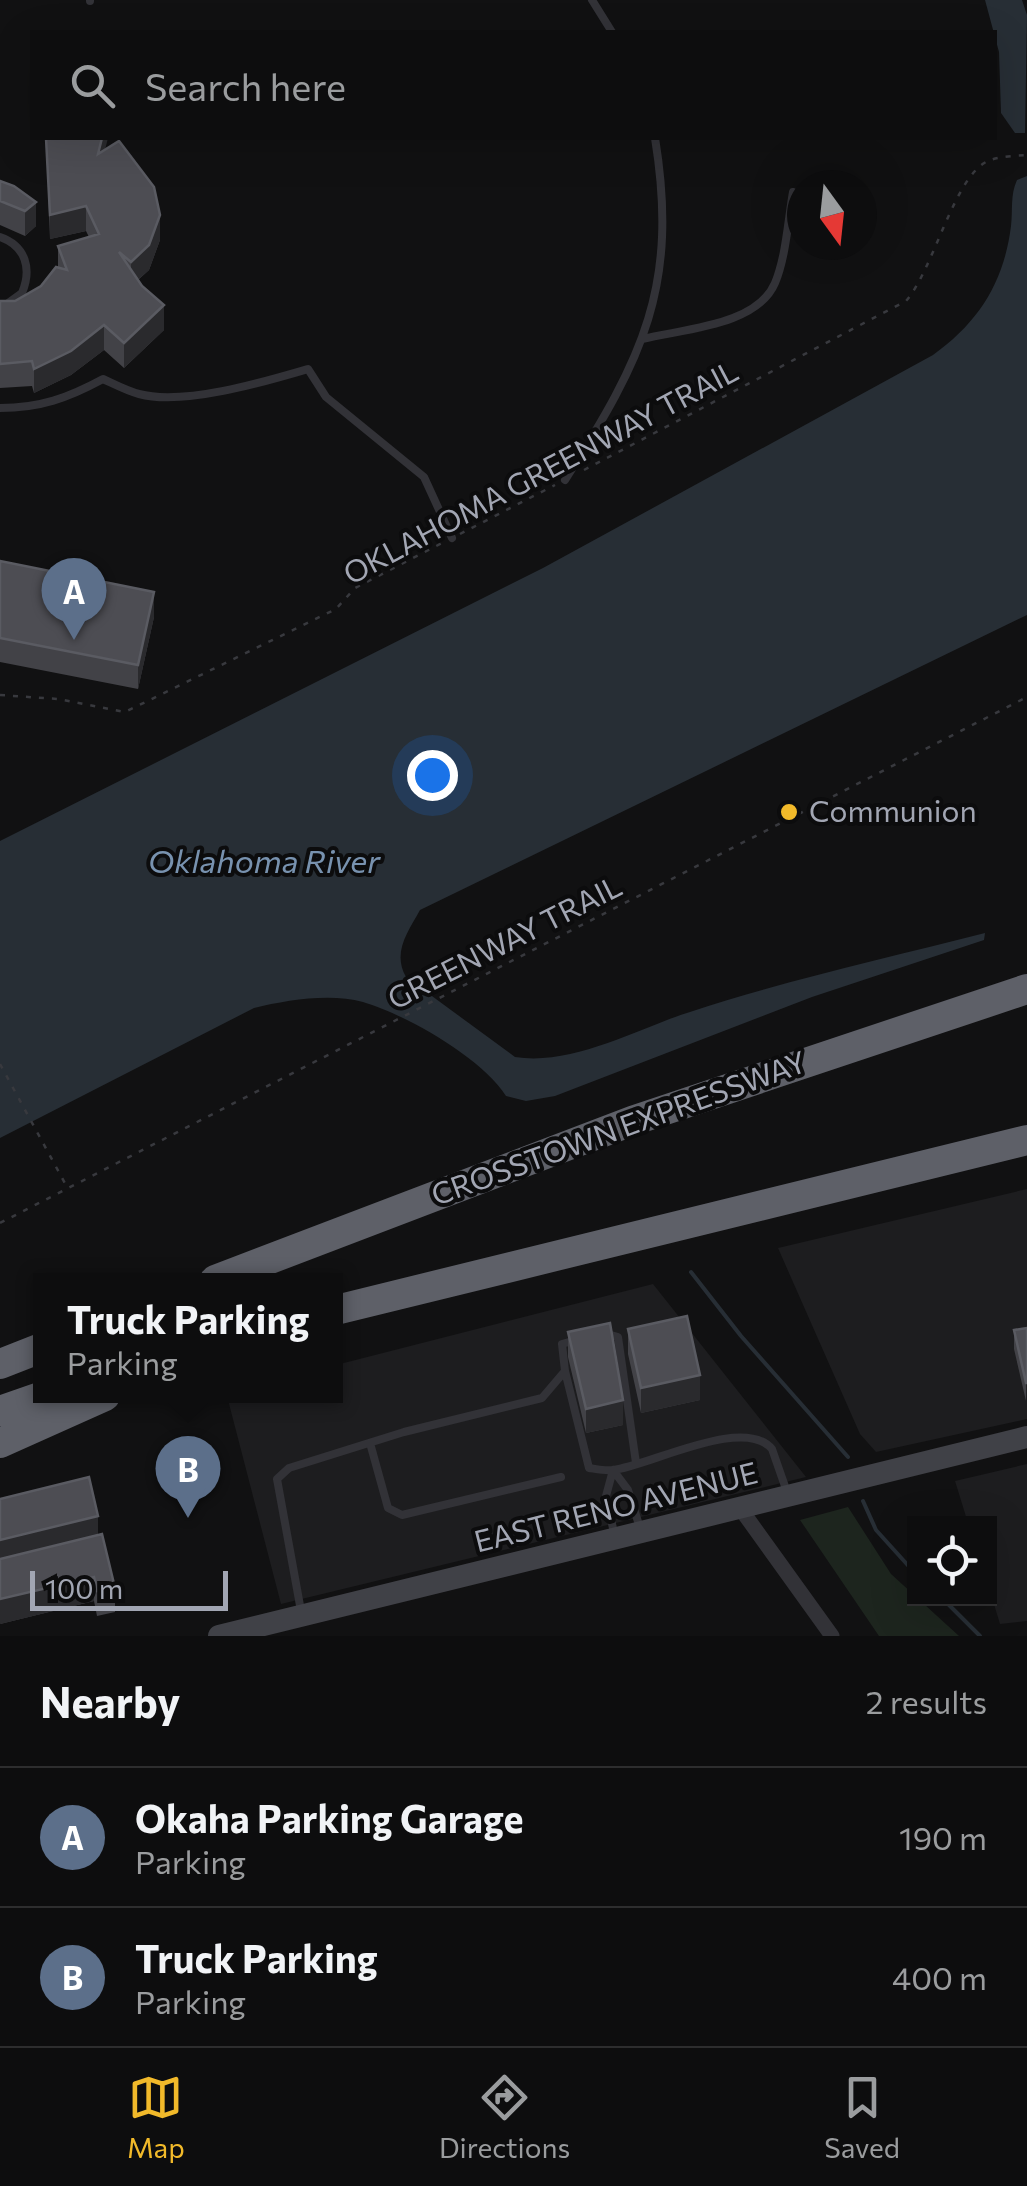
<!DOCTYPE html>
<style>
body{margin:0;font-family:Commissioner,sans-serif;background:#1b1b1c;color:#f1f3f6}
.controls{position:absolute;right:30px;bottom:30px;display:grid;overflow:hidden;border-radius:0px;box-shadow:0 10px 40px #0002}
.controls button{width:90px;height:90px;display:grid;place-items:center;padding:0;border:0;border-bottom:2px solid #2d2d2e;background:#0d0d0e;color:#f1f3f6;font:50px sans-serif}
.compass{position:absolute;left:787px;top:170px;width:90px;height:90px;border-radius:50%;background:#0d0d0e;box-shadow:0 10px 40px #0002;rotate:165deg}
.scale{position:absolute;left:30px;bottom:25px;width:198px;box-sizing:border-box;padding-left:10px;border:5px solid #a2a6b3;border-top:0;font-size:28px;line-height:35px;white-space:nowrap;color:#a2a6b3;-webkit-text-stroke:8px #0c0c0d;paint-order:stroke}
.you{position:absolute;left:432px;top:775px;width:35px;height:35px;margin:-25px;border:8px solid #fff;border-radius:50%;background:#1a73e8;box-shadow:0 0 0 15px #1a73e833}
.badge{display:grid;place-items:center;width:65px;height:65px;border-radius:50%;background:#f1b92a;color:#fff;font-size:32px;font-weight:700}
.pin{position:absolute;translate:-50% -82px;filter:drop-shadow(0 2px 5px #0008)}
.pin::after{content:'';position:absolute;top:52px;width:35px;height:30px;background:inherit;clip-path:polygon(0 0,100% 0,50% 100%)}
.popup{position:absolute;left:33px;top:1273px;width:310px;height:130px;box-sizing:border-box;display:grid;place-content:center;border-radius:0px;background:#0d0d0e;filter:drop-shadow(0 2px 8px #0005);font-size:32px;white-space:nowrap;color:#9a9c9e}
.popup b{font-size:38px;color:#f1f3f6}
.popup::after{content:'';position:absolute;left:50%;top:100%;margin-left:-20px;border:20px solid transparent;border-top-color:#0d0d0e}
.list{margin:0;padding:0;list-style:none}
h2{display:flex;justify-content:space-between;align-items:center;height:130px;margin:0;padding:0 40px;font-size:42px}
h2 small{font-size:32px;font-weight:400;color:#9a9c9e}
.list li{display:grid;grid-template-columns:65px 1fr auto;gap:30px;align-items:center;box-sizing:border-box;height:140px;padding:0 40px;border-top:2px solid #2d2d2e}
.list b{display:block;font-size:38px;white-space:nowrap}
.list p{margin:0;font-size:32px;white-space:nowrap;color:#9a9c9e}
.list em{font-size:32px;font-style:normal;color:#9a9c9e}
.icon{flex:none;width:55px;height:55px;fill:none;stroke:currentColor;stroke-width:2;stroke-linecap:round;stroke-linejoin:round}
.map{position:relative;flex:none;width:1027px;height:1636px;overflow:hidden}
.search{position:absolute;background:#0d0d0e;box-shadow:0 10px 40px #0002;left:30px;right:30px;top:30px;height:110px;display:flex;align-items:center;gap:25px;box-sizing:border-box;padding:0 35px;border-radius:0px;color:#9a9c9e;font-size:38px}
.sheet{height:410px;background:#0d0d0e}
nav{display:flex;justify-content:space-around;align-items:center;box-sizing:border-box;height:140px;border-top:2px solid #2d2d2e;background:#0d0d0e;font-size:28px;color:#9a9c9e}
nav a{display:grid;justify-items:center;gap:5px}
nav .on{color:#f1b92a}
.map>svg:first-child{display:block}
</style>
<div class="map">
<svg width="1027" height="1636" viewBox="0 0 1027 1636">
<rect width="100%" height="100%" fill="#111112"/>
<path fill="#1d1d1f" d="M1027 1189V1419L876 1452 860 1434 778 1248Z
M653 1284 806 1477 281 1604 227 1396H336V1365Z
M1027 1464V1621L1000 1624 990 1591V1524L968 1523 955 1481Z"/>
<path fill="#1d251e" d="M848 1507 891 1574 959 1636H879L800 1520Z"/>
<path fill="#272e35" d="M985 0H1022L1027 15 1025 133H1015L1001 113 999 52Z
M1027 176V615L420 910C408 932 392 952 406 977L515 1057C573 1066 636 1029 690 1012 787 980 887 958 985 933L984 940 812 997 555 1096 526 1101 506 1096C482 1058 407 1015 363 1002 330 993 287 1000 254 1008L0 1138V841L543 568 933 355C979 322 1004 282 1011 226 1013 210 1010 195 1017 180Z"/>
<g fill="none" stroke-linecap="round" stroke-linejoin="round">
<path stroke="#272e35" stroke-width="4" d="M691 1272 741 1336 848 1457
M863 1501 876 1530 914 1572
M942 1598 980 1636"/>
<path stroke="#38393e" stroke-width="2.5" stroke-dasharray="5 8" stroke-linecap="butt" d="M584 470 906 301C934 269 954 176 988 161 1000 156 1015 156 1027 155
M460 534 555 485
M0 695 58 699 125 712 336 609 355 588 444 542
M0 1064 67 1187
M0 1223 1027 697"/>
<path stroke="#323237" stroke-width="8" d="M90 0V1
M592 0 612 32
M0 237C26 246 32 269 22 293L0 309
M643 339C682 329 757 326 775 283 786 257 788 220 793 192
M0 408C40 408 68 398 103 379 114 384 127 391 139 394 183 406 264 382 308 369L326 397 424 477 452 538
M565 480C643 358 679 286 655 138
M604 1333 618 1337 636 1463
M565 1371 589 1468C596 1469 605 1471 613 1470 649 1466 744 1415 772 1449L787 1492
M370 1443 388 1508 402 1515 561 1477
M613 1470 606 1496 614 1533
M613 1470 628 1490 640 1528
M301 1611 277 1479 289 1468 404 1432 542 1398 565 1371 562 1344 576 1340"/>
<path stroke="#323237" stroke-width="15" d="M740 1508 832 1636"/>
<path stroke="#404147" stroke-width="22" d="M219 1636 1027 1437"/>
<path stroke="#5e6068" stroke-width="30" d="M215 1280 632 1121 1027 989
M336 1310 1027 1140
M0 1364 41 1348
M0 1411 43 1396
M0 1443 105 1396"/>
</g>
<path fill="#424247" d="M46 138 105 149 160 240 149 270 138 280 164 330 124 368 104 350 71 375 34 393 32 386 0 388V301H15L41 286 58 268V246L89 237 86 231 50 239Z
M0 181 36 202V226L25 236 0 225Z
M0 561 154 617 138 689 0 662Z
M1027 1328 1026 1401 1014 1349V1330Z
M628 1329 700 1400 641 1413 628 1354Z
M568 1332 623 1425 586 1433 568 1357Z
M98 1535 115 1588V1612L97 1616 94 1601 0 1624Z"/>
<path fill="#2a2a2d" d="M102 138H108L98 178V154Z
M36 202V226L25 236V211Z
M86 206V231L50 239V215Z
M160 215V240L149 270 131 286V262Z
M164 305V330L124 368V343Z
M104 325V350L71 375 34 393V369Z
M154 592V617L138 689V665Z
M700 1375V1400L641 1413V1388Z
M623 1400V1425L586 1433V1409Z
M98 1516V1540L0 1564V1540Z
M94 1577V1601L0 1624V1599Z"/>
<path fill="#4d4d53" stroke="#5a5b62" stroke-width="2.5" d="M46 138H102L98 154 119 141 154 187 160 215 149 245 131 262 119 252 142 286 164 305 124 343 104 325 71 351 34 369 32 361 0 364V301H15L41 286 56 267 67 270 58 246 99 234 86 206 50 215Z
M0 181 14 186 36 202 25 211 0 201Z
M0 561 154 592 138 665 0 638Z
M687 1316 700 1375 641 1388 628 1329Z
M610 1323 623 1400 586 1409 568 1332Z
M1027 1328V1383H1026L1014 1330Z
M89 1477 98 1516 0 1540V1499Z
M102 1534 115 1588 97 1591 94 1577 0 1599V1559Z"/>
<circle fill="#f1b92a" stroke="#0c0c0d" stroke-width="4" cx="789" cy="812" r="10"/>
<g text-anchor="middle" stroke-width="8" stroke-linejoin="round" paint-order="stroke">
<g font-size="30" fill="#a2a6b3" stroke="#0c0c0d">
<text transform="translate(541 473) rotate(-28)" y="10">OKLAHOMA GREENWAY TRAIL</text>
<text transform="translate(505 943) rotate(-27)" y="10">GREENWAY TRAIL</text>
<text transform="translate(619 1129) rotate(-20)" y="10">CROSSTOWN EXPRESSWAY</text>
<text transform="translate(616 1508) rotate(-14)" y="10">EAST RENO AVENUE</text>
</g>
<g font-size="30" fill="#a2a6b3" stroke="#0c0c0d" text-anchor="start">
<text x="809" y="822">Communion</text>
</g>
<g font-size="32" font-style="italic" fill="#7892af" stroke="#0c0c0d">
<text x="264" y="873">Oklahoma River</text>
</g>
</g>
</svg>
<div class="controls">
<button><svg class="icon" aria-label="locate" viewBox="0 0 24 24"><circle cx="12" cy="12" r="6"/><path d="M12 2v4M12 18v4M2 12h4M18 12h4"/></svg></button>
</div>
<svg class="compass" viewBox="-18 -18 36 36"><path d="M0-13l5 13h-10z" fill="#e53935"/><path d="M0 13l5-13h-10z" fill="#9a9c9e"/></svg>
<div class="scale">100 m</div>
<div class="you"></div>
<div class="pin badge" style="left:74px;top:640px;background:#5c6f8a">A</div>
<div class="pin badge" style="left:188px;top:1518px;background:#5c6f8a">B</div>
<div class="popup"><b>Truck Parking</b>Parking</div>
<div class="search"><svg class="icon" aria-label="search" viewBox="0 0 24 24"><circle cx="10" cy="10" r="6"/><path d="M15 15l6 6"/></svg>Search here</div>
</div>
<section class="sheet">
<h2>Nearby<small>2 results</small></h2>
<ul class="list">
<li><span class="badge" style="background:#5c6f8a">A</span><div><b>Okaha Parking Garage</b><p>Parking</p></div><em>190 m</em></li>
<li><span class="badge" style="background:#5c6f8a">B</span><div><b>Truck Parking</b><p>Parking</p></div><em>400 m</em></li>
</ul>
</section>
<nav>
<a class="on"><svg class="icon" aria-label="map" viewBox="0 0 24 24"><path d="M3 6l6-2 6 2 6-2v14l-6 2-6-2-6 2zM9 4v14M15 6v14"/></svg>Map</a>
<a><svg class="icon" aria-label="directions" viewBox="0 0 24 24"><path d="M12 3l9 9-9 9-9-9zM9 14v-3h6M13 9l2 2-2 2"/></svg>Directions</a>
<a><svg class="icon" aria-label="saved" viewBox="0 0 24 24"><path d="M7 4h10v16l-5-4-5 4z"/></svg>Saved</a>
</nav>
